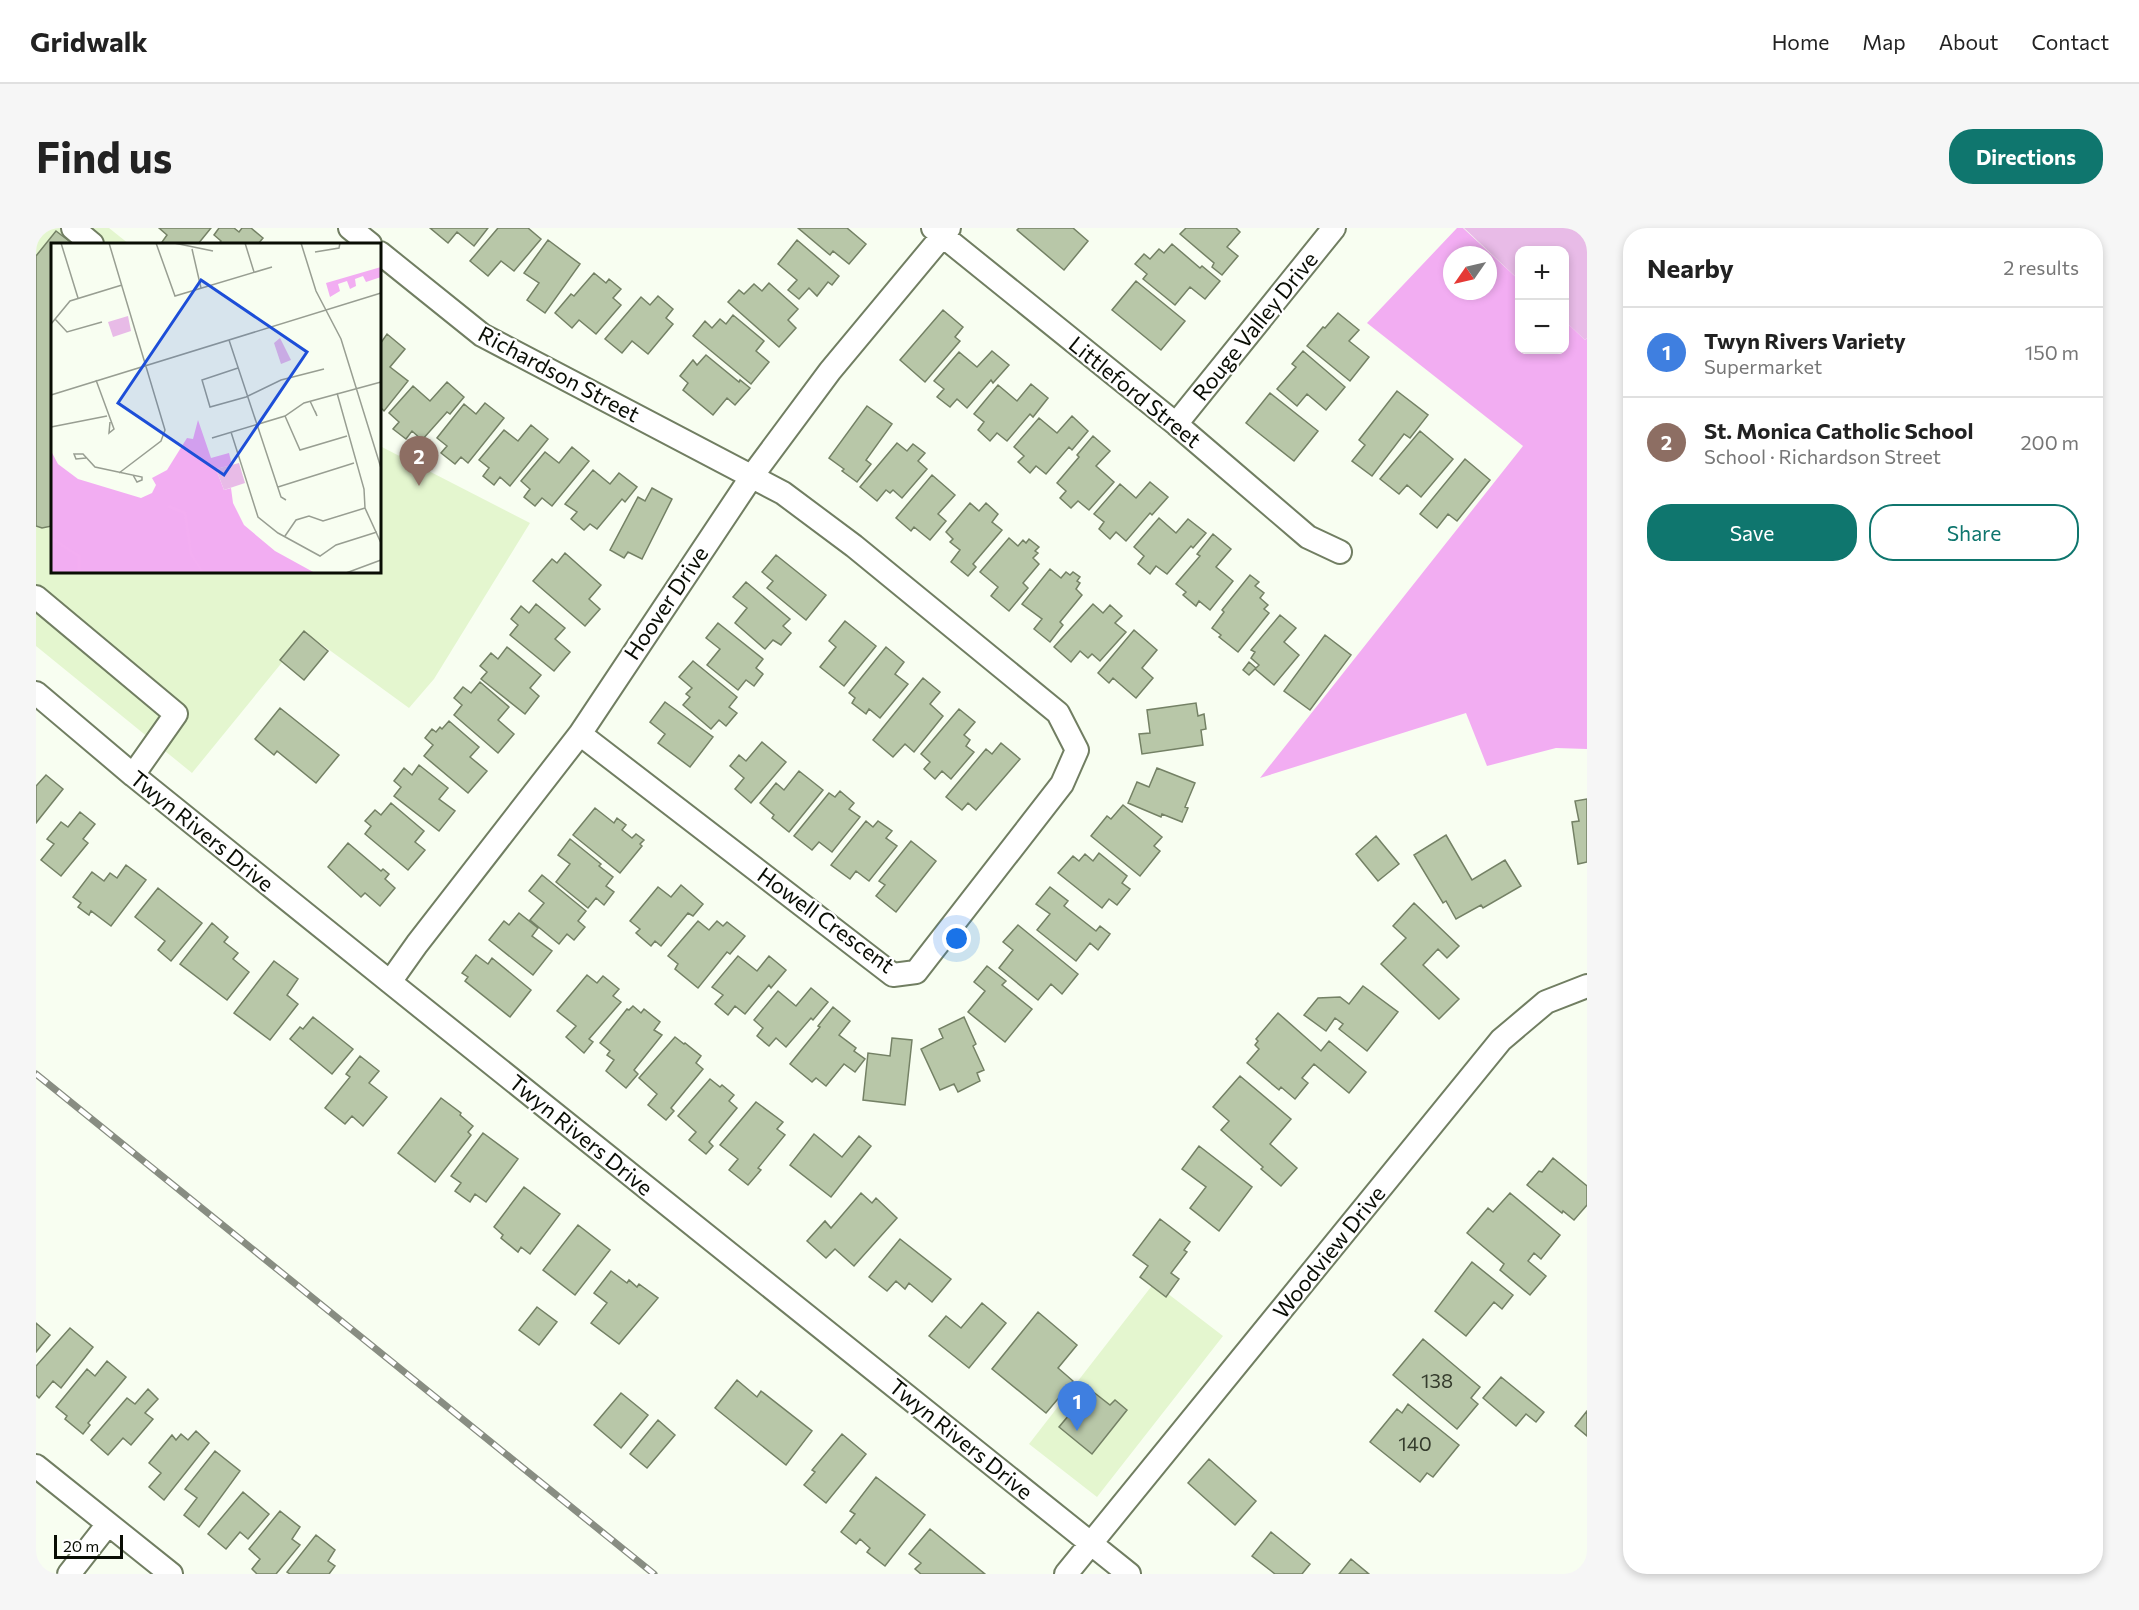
<!DOCTYPE html>
<meta charset="utf-8">
<style>
body{margin:0;font-family:Commissioner,sans-serif;background:#f6f6f6;color:#222}
.controls{position:absolute;right:18px;top:18px;display:grid;overflow:hidden;border-radius:12px;box-shadow:0 3px 9px #0003}
.controls button{width:54px;height:54px;display:grid;place-items:center;padding:0;border:0;border-bottom:2px solid #e0e0e0;background:#fff;color:#222;font:30px sans-serif}
.compass{position:absolute;left:1407px;top:18px;width:54px;height:54px;border-radius:50%;background:#fff;box-shadow:0 3px 9px #0003;rotate:236deg}
.scale{position:absolute;left:18px;bottom:15px;width:69px;box-sizing:border-box;padding-left:6px;border:3px solid #090d04;border-top:0;font-size:16px;line-height:21px;white-space:nowrap;color:#090d04;-webkit-text-stroke:4px #fff;paint-order:stroke}
.you{position:absolute;left:921px;top:711px;width:21px;height:21px;margin:-15px;border:4px solid #fff;border-radius:50%;background:#1a73e8;box-shadow:0 0 0 9px #1a73e833}
.badge{display:grid;place-items:center;width:39px;height:39px;border-radius:50%;background:#0f766e;color:#fff;font-size:20px;font-weight:700}
.pin{position:absolute;translate:-50% -50px;filter:drop-shadow(0 2px 3px #0008)}
.pin::after{content:'';position:absolute;top:32px;width:21px;height:18px;background:inherit;clip-path:polygon(0 0,100% 0,50% 100%)}
.list{margin:0;padding:0;list-style:none}
h2{display:flex;justify-content:space-between;align-items:center;height:78px;margin:0;padding:0 24px;font-size:26px}
h2 small{font-size:20px;font-weight:400;color:#767676}
.list li{display:grid;grid-template-columns:39px 1fr auto;gap:18px;align-items:center;box-sizing:border-box;height:90px;padding:0 24px;border-top:2px solid #e0e0e0}
.list b{display:block;font-size:22px;white-space:nowrap}
.list p{margin:0;font-size:20px;white-space:nowrap;color:#767676}
.list em{font-size:20px;font-style:normal;color:#767676}
.actions{display:flex;gap:12px;padding:18px 24px}
.actions a{flex:1;padding:14px 0;border:2px solid #0f766e;border-radius:24px;text-align:center;font-size:21px;color:#0f766e}
.actions .main{background:#0f766e;color:#fff}
.map{position:relative;flex:none;width:1551px;height:1346px;overflow:hidden;border-radius:24px}
header{display:flex;align-items:center;gap:36px;box-sizing:border-box;height:84px;padding:0 30px;background:#fff;border-bottom:2px solid #e0e0e0}
header strong{font-size:28px}
nav{display:flex;gap:33px;margin-inline-start:auto;font-size:21px}
.intro{display:flex;align-items:center;justify-content:space-between;box-sizing:border-box;height:144px;padding:0 36px}
h1{margin:0;font-size:42px}
.button{padding:15px 27px;border-radius:24px;background:#0f766e;color:#fff;font-size:21px;font-weight:700}
main{display:flex;gap:36px;padding:0 36px}
aside{flex:1;background:#fff;border-radius:24px;box-shadow:0 3px 9px #0003}
.map>svg:first-child{display:block}
</style>
<header>
<strong>Gridwalk</strong>
<nav><a>Home</a><a>Map</a><a>About</a><a>Contact</a></nav>
</header>
<div class="intro"><h1>Find us</h1><a class="button">Directions</a></div>
<main>
<div class="map">
<svg width="1551" height="1346" viewBox="0 0 1551 1346">
<rect width="100%" height="100%" fill="#f8fef1"/>
<path fill="#e4f6cf" d="M0 0H73L93 16H16V344H344V218L494 295 398 451 373 480 270 405 156 545 0 418Z
M1118 1055 1187 1108 1061 1269 993 1216Z"/>
<path fill="#e8bbe7" d="M1428 0H1551V110L1549 112 1529 93 1528 22H1484L1483 52Z"/>
<path fill="#f2adf2" fill-rule="evenodd" d="M1421 0H1427L1483 52 1484 122H1528L1529 93 1549 112 1551 110V521L1520 520 1451 538 1430 485 1224 550 1487 218 1331 95ZM1416 27H1452V63H1416Z"/>
<path fill="#b8c7a8" stroke="#748165" stroke-width="1.5" d="M123 0H175L162 16H129L126 14 131 7Z
M183 0H198L203 4 206 0H215L227 10 222 16H182L185 13 178 7Z
M394 0H452L438 18 421 4 412 15Z
M462 0H492L505 11 478 43 465 33 452 48 434 33Z
M762 0H811L830 16 813 36 797 23 794 27Z
M983 0H1037L1052 13 1028 42 981 2Z
M1150 0H1200L1204 4 1191 19 1202 28 1186 47 1176 39 1178 35 1144 6Z
M20 3 37 16H16V298L6 300 0 298V28Z
M512 12 544 36 509 85 491 72 503 55 488 45Z
M761 12 803 48 796 57 792 54 781 68 773 60 763 71 752 62 761 52 742 36Z
M1136 16 1164 40 1166 38 1184 53 1169 71 1154 59 1139 77 1107 51 1111 46 1099 36 1108 26 1114 31 1123 21 1128 25Z
M558 45 570 55 573 51 585 61 577 70 585 77 560 106 543 92 536 100 519 85 535 66 538 68Z
M1100 53 1149 93 1125 122 1076 82Z
M733 55 762 81 752 92 760 100 743 119 692 74 703 62 708 66 718 56 726 63Z
M622 68 637 81 630 90 637 96 612 126 596 113 586 125 569 111 605 69 614 77Z
M907 82 927 99 919 109 924 113 889 154 864 132Z
M1302 85 1323 102 1313 113 1333 129 1314 153 1271 118 1287 99 1289 100Z
M697 87 728 113 720 123 733 134 715 156 657 108 669 93 676 100 684 91 690 96Z
M351 106 369 121 354 139 372 153 348 183 344 179V116Z
M956 123 973 137 957 155 955 152 931 180 921 171 914 179 901 169 908 161 898 153 923 124 941 139Z
M1267 123 1309 159 1290 182 1271 166 1261 178 1241 161 1260 139 1256 136Z
M670 127 703 154 704 152 714 160 699 177 691 170 677 187 647 162 652 155 644 148 657 132 661 137Z
M411 154 428 169 414 186 411 184 386 212 376 203 370 211 357 201 363 194 353 185 377 158 394 173Z
M995 156 1012 170 997 189 994 186 971 213 961 205 954 213 942 202 948 194 938 186 962 157 981 173Z
M1361 163 1392 187 1374 210 1368 206 1336 248 1316 233 1329 217 1323 212Z
M1234 165 1282 203 1258 233 1210 195Z
M449 175 468 190 432 235 425 229 419 236 405 225 411 218 401 210 428 176 440 186Z
M831 178 856 196 830 232 835 236 821 254 806 243 808 241 793 230Z
M1036 188 1052 203 1036 222 1033 219 1010 246 1000 238 994 245 982 234 988 228 978 219 1003 190 1021 205Z
M495 197 512 211 474 258 464 249 458 257 447 248 453 240 443 232 468 202 482 213Z
M1384 203 1417 231 1385 269 1371 257 1363 266 1344 251Z
M1057 208 1074 223 1060 238 1078 254 1053 282 1042 273 1035 280 1024 270 1030 263 1021 255 1043 229 1041 227Z
M861 215 871 223 877 216 889 225 882 233 891 241 866 270 857 262 854 265 850 262 841 273 824 259Z
M536 219 553 233 516 278 506 270 499 278 488 269 494 261 485 253 509 224 523 235Z
M1429 231 1454 252 1421 293 1412 286 1401 300 1384 286Z
M557 242 574 256 583 245 601 259 589 274 586 271 561 301 554 296 548 302 535 291 541 284 529 276Z
M896 247 919 267 902 286 910 293 894 312 878 299 875 303 860 290Z
M1114 254 1132 269 1116 287 1114 285 1090 313 1080 304 1074 311 1063 301 1068 294 1058 286 1084 256 1100 270Z
M616 260 636 271 606 331 592 324 588 330 574 322 602 269 609 273Z
M934 275 943 283 950 275 962 286 956 294 966 302 937 336 940 339 932 348 915 334 924 322 914 314 917 311 910 304Z
M1123 290 1140 305 1152 291 1170 305 1157 320 1155 318 1131 346 1120 338 1114 346 1102 336 1108 328 1098 319Z
M1177 306 1195 321 1180 339 1197 353 1174 382 1163 373 1160 378 1147 367 1150 364 1140 356 1164 328 1161 326Z
M973 310 982 318 987 312 990 315 993 311 1003 319 999 323 1002 325 997 330 1003 336 987 355 992 360 973 383 955 368 962 359 944 344Z
M529 325 565 357 553 371 564 381 549 398 497 353 516 331 521 335Z
M740 327 790 367 770 392 731 360 737 353 726 344Z
M1014 341 1025 350 1030 344 1034 347 1037 344 1044 349 1041 353 1044 355 1040 361 1046 367 1024 394 1027 397 1014 414 998 401 1006 391 986 376Z
M1214 347 1223 354 1219 358 1228 365 1224 370 1232 377 1228 381 1233 385 1202 424 1183 409 1185 407 1176 400 1188 384 1186 382Z
M710 354 754 391 747 398 755 405 745 417 737 412 729 421 699 395 711 380 697 369Z
M500 376 529 400 519 411 534 424 518 443 474 407 482 397 475 391 485 378 493 385Z
M1057 376 1067 385 1074 377 1086 388 1079 395 1090 404 1064 433 1056 426 1052 430 1044 423 1035 434 1018 419Z
M1244 387 1260 400 1248 414 1263 427 1238 457 1219 441 1213 447 1207 442 1213 434 1220 440 1223 437 1215 430 1219 424 1215 422Z
M809 393 840 418 808 458 784 439 800 419 793 413Z
M682 395 727 431 720 440 727 446 718 458 710 452 702 462 671 437 684 421 670 410Z
M1098 402 1121 422 1106 440 1117 450 1100 470 1077 450 1073 455 1062 445Z
M268 403 292 423 268 452 244 432Z
M1289 407 1315 427 1274 482 1248 463Z
M471 419 505 447 494 460 503 468 489 486 445 451 451 444 444 438 455 425 462 431Z
M850 419 868 434 859 446 872 456 844 490 833 481 830 486 816 475 819 470 813 465Z
M657 433 701 469 693 479 701 485 690 498 683 492 675 501 647 477 654 469 650 466 656 460 643 449Z
M887 450 904 464 894 476 907 488 878 524 869 516 857 529 837 512Z
M444 454 473 479 462 492 478 506 462 525 418 487 426 477 418 470 427 459 435 465Z
M629 474 677 509 654 539 622 515 629 506 614 494Z
M1160 475 1162 488 1168 486 1170 501 1165 502 1167 517 1106 526 1103 506 1114 505 1111 482Z
M244 480 303 527 280 555 241 523 238 527 219 511Z
M923 481 939 494 928 507 934 512 930 518 938 524 915 551 906 543 899 551 888 541 894 534 885 526Z
M413 493 443 519 434 529 451 543 432 565 388 528 397 517 389 510 396 501 400 504 404 499 406 501Z
M726 514 750 534 715 575 699 561 708 550 694 538 703 527 710 533Z
M965 515 984 531 940 582 932 575 926 582 910 569 950 521 956 526Z
M383 537 412 560 403 571 419 583 403 603 358 568 365 559 358 553 368 540 376 547Z
M1121 540 1159 555 1149 579 1152 580 1146 594 1126 586 1125 589 1092 575 1101 554 1113 559Z
M763 543 787 562 753 604 736 590 738 587 724 575 740 555 748 562Z
M10 547 27 561 0 595V558Z
M804 563 818 575 813 581 824 589 796 624 783 614 776 622 758 608 793 565 799 569Z
M1551 571V634L1542 636 1536 594 1543 593 1539 573Z
M355 575 388 603 379 614 389 622 372 642 329 606 335 598 329 593 339 582 345 587Z
M1087 577 1126 609 1118 618 1124 623 1104 648 1055 608 1071 588 1075 591Z
M559 580 578 595 581 590 590 597 586 602 596 610 600 606 608 612 604 616 606 618 584 645 537 607Z
M44 584 59 596 47 611 52 615 25 648 5 632 18 616 11 611 25 594 32 599Z
M830 593 837 599 842 593 856 603 850 610 861 618 833 653 820 643 814 651 795 637Z
M1410 607 1436 652 1469 632 1485 658 1447 680 1445 677 1420 691 1410 673 1407 675 1378 627Z
M1340 608 1363 636 1342 653 1320 626Z
M534 611 565 636 563 638 577 649 570 658 578 664 568 677 560 670 552 680 520 654 534 636 522 627Z
M875 613 900 633 860 684 840 668 849 657 843 653Z
M312 615 345 643 347 641 353 646 349 651 359 660 344 678 329 665 325 669 292 639Z
M1063 625 1091 648 1086 655 1094 661 1081 677 1073 671 1066 680 1022 645 1037 628 1043 633 1049 626 1057 633Z
M90 637 110 652 75 698 55 683 53 687 42 679 45 675 37 669 56 644 68 653 74 645 81 650Z
M506 647 550 683 542 693 549 699 538 712 531 706 523 716 494 692 508 675 493 663Z
M645 657 667 676 657 688 652 685 625 718 619 713 615 718 600 705 604 701 594 693 622 659 635 669Z
M1014 659 1032 673 1028 678 1060 703 1064 698 1074 706 1062 722 1054 715 1040 733 1001 702 1014 686 1000 676Z
M122 660 166 695 135 733 122 722 129 713 99 689Z
M1378 675 1423 718 1411 730 1402 721 1387 737 1423 771 1403 791 1345 736 1370 710 1357 698Z
M483 685 502 700 496 708 516 723 497 747 453 712 468 693 473 697Z
M662 693 673 702 681 693 687 698 691 694 709 708 694 726 691 724 662 760 639 741 642 736 632 728Z
M176 695 192 709 188 714 202 725 197 731 213 744 191 772 144 736Z
M982 697 1042 746 1026 766 1015 756 1002 772 963 740 977 722 967 714Z
M440 727 452 736 456 730 495 762 474 789 429 753 432 749 426 745Z
M702 728 721 743 733 728 750 742 735 760 733 757 709 786 699 778 692 787 679 776 687 767 676 759Z
M238 733 262 751 251 767 262 776 234 812 198 785Z
M951 738 970 753 966 757 996 781 969 814 932 784 949 763 938 754Z
M551 747 561 755 567 748 583 761 577 768 585 774 553 811 557 814 548 825 530 809 540 798 521 783Z
M1327 758 1362 784 1331 823 1303 801 1307 796 1299 790 1290 803 1268 787 1282 770 1304 769 1313 776Z
M775 760 792 774 777 792 775 790 750 819 740 810 733 818 721 808 727 800 718 792 742 763 760 778Z
M597 778 605 785 608 781 624 794 618 802 626 807 598 842 602 846 590 860 570 843 578 832 571 827 574 823 564 815 591 781 593 782Z
M797 779 814 793 803 807 820 820 818 823 829 831 819 844 808 836 790 858 780 850 776 854 754 836 784 799 782 798Z
M1242 785 1285 823 1293 813 1330 844 1313 865 1278 836 1266 850 1272 855 1259 871 1245 859 1243 862 1211 835 1223 821 1219 817 1222 813 1220 811Z
M277 789 317 821 296 846 254 811 264 799 267 801Z
M928 789 940 816 937 818 948 842 941 845 944 853 922 864 918 856 904 862 885 821 907 810 903 801Z
M639 809 648 816 649 815 665 828 660 835 667 841 635 880 638 883 630 892 612 877 621 866 603 850Z
M856 810 876 812 869 877 827 872 832 825 854 828Z
M324 828 343 843 333 855 351 869 327 898 316 888 309 896 289 880 314 849 310 846Z
M1204 848 1255 891 1234 916 1261 940 1245 958 1225 941 1227 939 1185 902 1193 893 1177 879Z
M674 851 684 859 686 857 698 867 693 873 701 880 673 914 677 918 670 926 653 912 660 904 642 888Z
M405 870 425 885 424 887 437 898 432 904 435 907 399 954 362 925Z
M720 874 747 894 741 901 749 907 722 940 725 942 712 957 693 942 702 931 684 917Z
M447 905 482 931 450 974 439 966 434 974 419 963 425 955 415 948Z
M778 906 806 929 823 908 835 918 795 969 754 937Z
M1163 918 1216 959 1183 1003 1154 980 1170 959 1146 941Z
M1517 930 1551 958V977L1538 992 1527 983 1526 985 1491 957 1503 943 1506 944Z
M488 959 524 986 494 1026 485 1019 482 1024 465 1010 467 1007 458 999Z
M825 965 836 975 840 970 861 990 818 1038 799 1021 790 1030 771 1013 789 993 795 1000Z
M1474 965 1524 1007 1505 1031 1498 1025 1492 1033 1510 1048 1494 1067 1464 1042 1468 1036 1431 1005 1452 980 1457 984Z
M1124 991 1154 1014 1148 1022 1151 1024 1135 1045 1143 1051 1130 1069 1104 1049 1112 1038 1097 1027Z
M542 997 574 1022 539 1067 507 1042Z
M864 1011 915 1051 896 1074 873 1055 869 1061 860 1053 851 1063 833 1049Z
M1436 1034 1477 1067 1466 1081 1458 1074 1430 1108 1399 1083Z
M575 1043 591 1055 593 1052 601 1059 603 1056 622 1070 583 1116 555 1095 571 1075 558 1065Z
M946 1075 970 1095 933 1140 893 1108 910 1088 925 1100Z
M501 1079 521 1094 503 1117 483 1102Z
M1002 1084 1041 1117 1022 1140 1037 1153 1010 1185 956 1141Z
M0 1095 14 1107 0 1124Z
M34 1100 57 1119 25 1160 17 1153 3 1170 0 1167V1138Z
M1387 1111 1444 1159 1435 1170 1442 1176 1421 1201 1357 1147Z
M71 1133 90 1149 52 1195 54 1197 47 1206 29 1191 31 1188 20 1179 51 1141 59 1148Z
M1465 1149 1508 1184 1500 1194 1490 1186 1480 1198 1447 1170Z
M701 1152 721 1169 725 1163 776 1203 750 1237 679 1180Z
M1051 1159 1074 1177 1079 1172 1091 1182 1056 1226 1023 1199 1033 1187 1030 1184Z
M112 1161 122 1171 109 1185 117 1191 95 1217 87 1210 72 1227 55 1212 91 1170 99 1176Z
M585 1165 612 1187 585 1220 558 1197Z
M1372 1176 1423 1217 1397 1249 1391 1245 1384 1254 1334 1214 1361 1181 1366 1185Z
M1551 1183V1208L1539 1198Z
M622 1192 639 1207 611 1240 594 1226Z
M160 1203 173 1215 128 1272 113 1259 125 1245 113 1235 136 1207 140 1212 145 1206 152 1212Z
M806 1206 830 1226 790 1275 768 1257 779 1244 776 1242Z
M179 1223 204 1243 163 1299 148 1287 161 1270 149 1261Z
M1173 1231 1220 1273 1199 1297 1152 1255Z
M840 1249 889 1287 849 1338 831 1324 834 1320 824 1311 820 1316 805 1304 819 1286 814 1283Z
M207 1264 233 1286 212 1311 204 1304 190 1321 172 1306Z
M244 1283 264 1299 256 1311 264 1317 240 1346H221L216 1341 224 1331 213 1321Z
M894 1301 949 1346H885L879 1341 885 1335 873 1326Z
M1235 1304 1274 1336 1266 1346H1239L1216 1328Z
M280 1307 299 1322 292 1333 299 1338 293 1346H254L251 1344Z
M1315 1331 1333 1346H1303Z"/>
<g fill="none" stroke-linecap="round" stroke-linejoin="round">
<defs>
<path id="minor" d="M37 0 56 16
M314 0 334 16
M897 0 1140 196 1272 309 1304 324
M344 25 446 107 747 265 818 318 1022 485 1041 522 1026 556 880 744 857 747 544 506
M1140 196 1298 0
M0 369 140 486 97 547
M0 465 97 547 354 754 1093 1346
M354 754 381 716 544 506 716 248 794 143 913 0
M0 1238 135 1346
M33 1346 72 1296
M1030 1346 1465 812 1510 774 1551 758"/>
</defs>
<use href="#minor" stroke="#717e62" stroke-width="26"/>
<use href="#minor" stroke="#fff" stroke-width="22"/>
<defs>
<path id="rail" d="M0 846 618 1346"/>
</defs>
<use href="#rail" stroke="#888d82" stroke-width="7"/>
<use href="#rail" stroke="#fff" stroke-width="4.5" stroke-dasharray="14" stroke-linecap="butt"/>
</g>
<g text-anchor="middle" stroke-width="4.5" stroke-linejoin="round" paint-order="stroke">
<g font-size="20" fill="#353c2d">
<text x="1401" y="1160">138</text>
<text x="1379" y="1223">140</text>
</g>
<g font-size="22" fill="#090d04" stroke="#fff">
<text transform="translate(1219 98) rotate(-51)" y="8">Rouge Valley Drive</text>
<text transform="translate(523 146) rotate(28)" y="8">Richardson Street</text>
<text transform="translate(1099 164) rotate(39)" y="8">Littleford Street</text>
<text transform="translate(630 375) rotate(-56)" y="8">Hoover Drive</text>
<text transform="translate(166 603) rotate(39)" y="8">Twyn Rivers Drive</text>
<text transform="translate(790 692) rotate(36)" y="8">Howell Crescent</text>
<text transform="translate(545 907) rotate(39)" y="8">Twyn Rivers Drive</text>
<text transform="translate(1293 1024) rotate(-51)" y="8">Woodview Drive</text>
<text transform="translate(925 1211) rotate(39)" y="8">Twyn Rivers Drive</text>
</g>
</g>
<g transform="translate(15 15)">
<rect width="330" height="330" fill="#f8fef1"/>
<path d="M77 73 80 88 62 94 57 79ZM229 95 240 117 230 121 223 100ZM188 220 194 240 173 247 165 226Z" fill="#e8bbe7"/>
<path d="M330 24V34L315 39 312 33 304 36 305 43 299 46 296 38 287 41 289 48 279 54 275 40ZM147 177 160 215 178 210 181 222 165 226 173 247 180 245 182 260 193 282 224 308 264 330H0V208L7 221 27 236 90 255 101 250 105 242 101 235 116 227 136 195 142 196Z" fill="#f2adf2"/>
<path fill="none" stroke="#f3aef2" stroke-width="3" d="M117 263 134 270 140 311 152 330M0 295 28 313V330"/>
<path fill="none" stroke="#989e92" stroke-width="1.5" d="M10 0 27 55M58 0 114 187 110 198 68 230M105 0 124 53 221 24M123 0 162 8M194 0 203 29M250 0 265 48 290 96 330 225M141 6 150 45M264 9 288 5 289 0M4 76 16 89 51 79M0 81 19 58 71 42M178 97 230 254 235 257M187 125 151 137 159 164 195 154 230 137 273 126M45 137 63 186 58 190 59 179M286 150 313 246 314 265 330 300M0 152 330 50M259 158 266 173 264 168M234 173 249 207 296 193M0 184 56 173M180 189 207 274 227 290 269 313 285 302 326 289M161 195 234 173 253 160 330 139M35 215 25 216 23 211H32L44 224 91 234V237L86 239 82 232M227 244 303 220M234 293 245 277 258 273 272 278 314 265M295 330 330 317"/>
<path fill="#1d4ed8" fill-opacity="0.15" stroke="#1d4ed8" stroke-width="3" d="M150 37 256 109 173 232 67 160Z"/>
<rect width="330" height="330" fill="none" stroke="#090d04" stroke-width="3"/>
</g>
</svg>
<div class="controls">
<button>+</button>
<button>−</button>
</div>
<svg class="compass" viewBox="-18 -18 36 36"><path d="M0-13l5 13h-10z" fill="#e53935"/><path d="M0 13l5-13h-10z" fill="#767676"/></svg>
<div class="scale">20 m</div>
<div class="you"></div>
<div class="pin badge" style="left:1041px;top:1203px;background:#3f7fe0">1</div>
<div class="pin badge" style="left:383px;top:258px;background:#8d6e63">2</div>
</div>
<aside>
<h2>Nearby<small>2 results</small></h2>
<ul class="list">
<li><span class="badge" style="background:#3f7fe0">1</span><div><b>Twyn Rivers Variety</b><p>Supermarket</p></div><em>150 m</em></li>
<li><span class="badge" style="background:#8d6e63">2</span><div><b>St. Monica Catholic School</b><p>School · Richardson Street</p></div><em>200 m</em></li>
</ul>
<div class="actions"><a class="main">Save</a><a>Share</a></div>
</aside>
</main>
